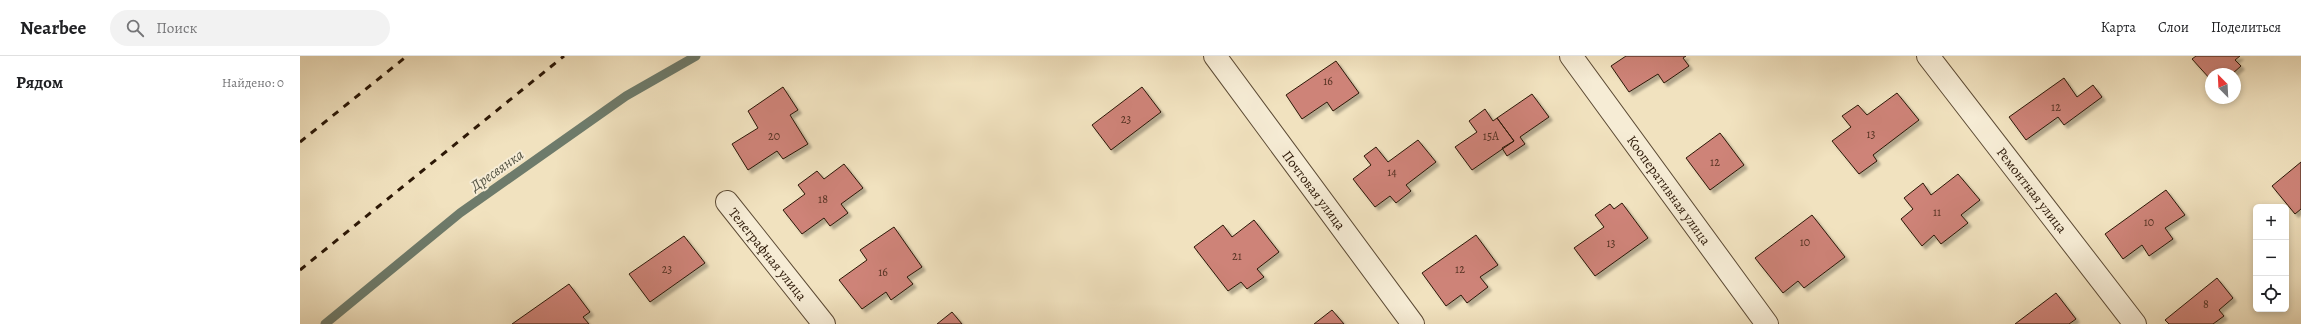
<!DOCTYPE html>
<html lang="ru">
<meta charset="utf-8">
<style>
body{margin:0;font-family:Alegreya,serif;background:#f2f2f2;color:#202124}
.controls{position:absolute;right:12px;bottom:12px;display:grid;overflow:hidden;border-radius:6px;box-shadow:0 2px 6px #0003}
.controls button{width:36px;height:36px;display:grid;place-items:center;padding:0;border:0;border-bottom:1px solid #e0e0e0;background:#fff;color:#202124;font:20px sans-serif}
.compass{position:absolute;left:1905px;top:12px;width:36px;height:36px;border-radius:50%;background:#fff;box-shadow:0 2px 6px #0003;rotate:336deg}
.list{margin:0;padding:0;list-style:none}
h2{display:flex;justify-content:space-between;align-items:center;height:52px;margin:0;padding:0 16px;font-size:17px}
h2 small{font-size:13px;font-weight:400;color:#757577}
.icon{flex:none;width:22px;height:22px;fill:none;stroke:currentColor;stroke-width:2;stroke-linecap:round;stroke-linejoin:round}
.map{position:relative;flex:none;width:2001px;height:268px;overflow:hidden}
header{display:flex;align-items:center;gap:24px;box-sizing:border-box;height:56px;padding:0 20px;background:#fff;border-bottom:1px solid #e0e0e0}
header strong{font-size:19px}
nav{display:flex;gap:22px;margin-inline-start:auto;font-size:14px}
.search{width:280px;height:36px;background:#f2f2f2;display:flex;align-items:center;gap:10px;box-sizing:border-box;padding:0 14px;border-radius:22px;color:#757577;font-size:15px}
main{display:flex}
aside{flex:1;background:#fff}
.map>svg:first-child{display:block}
</style>
<header>
<strong>Nearbee</strong>
<div class="search"><svg class="icon" aria-label="search" viewBox="0 0 24 24"><circle cx="10" cy="10" r="6"/><path d="M15 15l6 6"/></svg>Поиск</div>
<nav><a>Карта</a><a>Слои</a><a>Поделиться</a></nav>
</header>
<main>
<aside>
<h2>Рядом<small>Найдено: 0</small></h2>
<ul class="list">
</ul>
</aside>
<div class="map">
<svg width="2001" height="268" viewBox="0 0 2001 268">
<defs>
<filter id="shadow"><feDropShadow dx="3.5" dy="3.5" stdDeviation="1" flood-color="#0004"/></filter>
</defs>
<rect width="100%" height="100%" fill="#f1e2bf"/>
<filter id="stains"><feTurbulence type="fractalNoise" baseFrequency=".005" numOctaves="4"/><feColorMatrix values="0 0 0 0 .2 0 0 0 0 .09 0 0 0 0 .02 0 0 0 .5 -.17"/></filter>
<radialGradient id="worn" r=".72"><stop offset=".6" stop-color="#630" stop-opacity="0"/><stop offset="1" stop-color="#630" stop-opacity=".3"/></radialGradient>
<g fill="none" stroke-linecap="round" stroke-linejoin="round">
<path stroke="#6e7b6b" stroke-width="9" d="M25 268 160 157 326 40 396 0"/>
</g>
<path fill="#ce8378" stroke="#2b1706" filter="url(#shadow)" d="M1326 0H1386L1383 2 1389 10 1364 27 1358 18 1329 36 1311 10Z
M1896 0H1940L1935 4 1941 10 1932 18H1911V24L1892 3Z
M1036 5 1059 37 1033 55 1027 46 1002 63 986 39Z
M1764 22 1777 41 1793 29 1802 41 1764 69 1758 61 1726 84 1709 61Z
M483 31 498 54 490 59 508 88 483 103 477 95 448 114 432 88 458 72 448 55Z
M842 31 861 56 811 94 792 69Z
M1597 37 1619 64 1573 99 1577 105 1559 118 1532 85 1551 71 1542 60 1558 49 1567 59Z
M1232 38 1249 61 1220 81 1225 88 1207 100 1202 92 1214 85 1197 62Z
M1185 53 1193 65 1197 62 1214 85 1172 114 1155 91 1177 76 1169 65Z
M1420 77 1444 109 1410 134 1386 102Z
M1118 84 1136 106 1106 129 1111 135 1096 147 1090 140 1075 151 1053 123 1071 109 1064 100 1076 91 1088 106Z
M2001 106V153L1995 158 1972 130Z
M544 108 563 132 541 148 548 157 530 170 524 162 502 178 483 154 505 138 498 129 517 115 524 123Z
M1658 118 1680 144 1661 159 1668 167 1641 188 1634 179 1622 190 1601 163 1613 153 1604 142 1623 127 1631 139Z
M1866 134 1885 159 1865 172 1873 183 1849 200 1842 189 1823 203 1805 178Z
M1322 147 1348 182 1295 220 1274 192 1304 171 1295 159 1310 148 1314 153Z
M1512 159 1545 201 1504 232 1498 225 1483 237 1455 202Z
M954 164 979 196 957 213 964 221 947 233 941 226 928 235 894 191 923 169 932 181Z
M594 171 622 211 607 221 613 228 591 244 586 236 562 253 539 224 567 204 560 194Z
M1176 179 1198 209 1180 221 1188 231 1167 247 1161 239 1146 250 1122 217Z
M384 180 405 207 350 246 329 218Z
M1917 222 1933 242 1919 254 1924 260 1913 268H1869L1865 264Z
M269 228 290 256 283 261 289 268H212Z
M1756 237 1776 263 1769 268H1715Z
M1032 254 1044 268H1014Z
M652 256 662 268H637Z"/>
<g fill="none" stroke-linecap="round" stroke-linejoin="round">
<defs>
<path id="minor" d="M915 0 1113 268
M1271 0 1467 268
M1628 0 1835 268
M427 146 524 268"/>
</defs>
<use href="#minor" stroke="#5c4a34" stroke-width="24"/>
<use href="#minor" stroke="#f6ecd5" stroke-width="22"/>
<path stroke="#2b1706" stroke-width="3" stroke-dasharray="7 7" stroke-linecap="butt" d="M0 86 107 0
M0 214 264 0"/>
</g>
<g text-anchor="middle" stroke-width="4" stroke-linejoin="round" paint-order="stroke">
<g font-size="12" fill="#543222">
<text x="1028" y="29">16</text>
<text x="1756" y="55">12</text>
<text x="826" y="67">23</text>
<text x="1571" y="82">13</text>
<text x="474" y="84">20</text>
<text x="1191" y="84">15А</text>
<text x="1415" y="110">12</text>
<text x="1092" y="120">14</text>
<text x="523" y="147">18</text>
<text x="1637" y="160">11</text>
<text x="1849" y="170">10</text>
<text x="1505" y="190">10</text>
<text x="1311" y="191">13</text>
<text x="937" y="204">21</text>
<text x="367" y="217">23</text>
<text x="1160" y="217">12</text>
<text x="583" y="220">16</text>
<text x="1906" y="252">8</text>
</g>
<g font-size="14" fill="#2b1706" stroke="#f6ecd5">
<text transform="translate(1014 134) rotate(53)" y="5">Почтовая улица</text>
<text transform="translate(1369 134) rotate(54)" y="5">Кооперативная улица</text>
<text transform="translate(1732 134) rotate(52)" y="5">Ремонтная улица</text>
<text transform="translate(468 198) rotate(51)" y="5">Телеграфная улица</text>
</g>
<g font-size="15" font-style="italic" fill="#525141" stroke="#f6ecd5">
<text transform="translate(197 114) rotate(-35)" y="5">Дресвянка</text>
</g>
</g>
<rect width="100%" height="100%" filter="url(#stains)"/>
<rect width="100%" height="100%" fill="url(#worn)"/>
</svg>
<div class="controls">
<button>+</button>
<button>−</button>
<button><svg class="icon" aria-label="locate" viewBox="0 0 24 24"><circle cx="12" cy="12" r="6"/><path d="M12 2v4M12 18v4M2 12h4M18 12h4"/></svg></button>
</div>
<svg class="compass" viewBox="-18 -18 36 36"><path d="M0-13l5 13h-10z" fill="#e53935"/><path d="M0 13l5-13h-10z" fill="#757577"/></svg>
</div>
</main>
